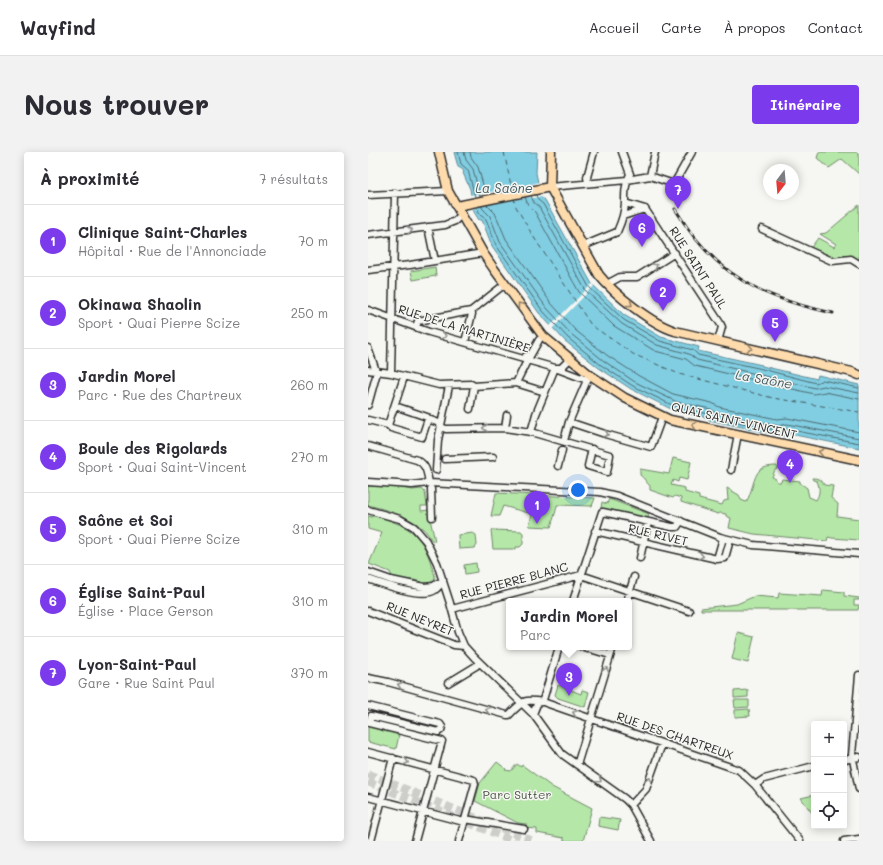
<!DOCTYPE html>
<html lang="fr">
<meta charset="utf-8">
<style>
body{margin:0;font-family:Mali,sans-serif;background:#f2f2f3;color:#2b2b33}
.controls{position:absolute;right:12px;bottom:12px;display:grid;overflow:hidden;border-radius:4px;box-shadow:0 2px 10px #0003}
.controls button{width:36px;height:36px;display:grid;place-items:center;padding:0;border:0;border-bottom:1px solid #e1e1e2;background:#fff;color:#2b2b33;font:20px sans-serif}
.compass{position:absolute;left:395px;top:12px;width:36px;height:36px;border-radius:50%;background:#fff;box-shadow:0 2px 10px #0003;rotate:196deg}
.you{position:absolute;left:210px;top:338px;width:14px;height:14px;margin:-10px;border:3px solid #fff;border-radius:50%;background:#1a73e8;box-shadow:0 0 0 6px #1a73e833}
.badge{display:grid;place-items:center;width:26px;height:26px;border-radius:50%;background:#7c3aed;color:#fff;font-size:13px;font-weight:700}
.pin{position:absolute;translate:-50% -33px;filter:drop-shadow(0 1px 2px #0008)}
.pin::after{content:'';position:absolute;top:21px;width:14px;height:12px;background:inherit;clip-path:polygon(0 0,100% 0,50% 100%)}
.popup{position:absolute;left:138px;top:446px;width:126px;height:52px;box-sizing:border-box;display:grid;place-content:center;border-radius:4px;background:#fff;filter:drop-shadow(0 1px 3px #0005);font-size:13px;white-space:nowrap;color:#7c7c81}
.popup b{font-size:15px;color:#2b2b33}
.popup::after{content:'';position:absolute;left:50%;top:100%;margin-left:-8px;border:8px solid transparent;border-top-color:#fff}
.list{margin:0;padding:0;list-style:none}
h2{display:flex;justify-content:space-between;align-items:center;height:52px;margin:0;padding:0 16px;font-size:17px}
h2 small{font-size:13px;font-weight:400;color:#7c7c81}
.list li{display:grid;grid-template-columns:26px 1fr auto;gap:12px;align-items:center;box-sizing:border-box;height:72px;padding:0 16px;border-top:1px solid #e1e1e2}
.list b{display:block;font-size:15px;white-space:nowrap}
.list p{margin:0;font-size:13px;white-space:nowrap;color:#7c7c81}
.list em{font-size:13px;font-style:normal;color:#7c7c81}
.icon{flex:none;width:22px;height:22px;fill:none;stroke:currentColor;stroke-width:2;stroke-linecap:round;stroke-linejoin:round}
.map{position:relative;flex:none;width:491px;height:689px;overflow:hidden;border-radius:4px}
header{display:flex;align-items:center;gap:24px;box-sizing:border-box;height:56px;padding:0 20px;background:#fff;border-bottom:1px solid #e1e1e2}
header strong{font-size:19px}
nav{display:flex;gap:22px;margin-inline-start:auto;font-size:14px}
.intro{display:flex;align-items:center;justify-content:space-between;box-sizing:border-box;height:96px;padding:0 24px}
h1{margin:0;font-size:28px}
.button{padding:10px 18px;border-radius:4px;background:#7c3aed;color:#fff;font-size:14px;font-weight:700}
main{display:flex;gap:24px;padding:0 24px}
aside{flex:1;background:#fff;border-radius:4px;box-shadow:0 2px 10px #0003}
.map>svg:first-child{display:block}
</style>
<header>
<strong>Wayfind</strong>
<nav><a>Accueil</a><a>Carte</a><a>À propos</a><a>Contact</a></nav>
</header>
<div class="intro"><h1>Nous trouver</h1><a class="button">Itinéraire</a></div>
<main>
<aside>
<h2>À proximité<small>7 résultats</small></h2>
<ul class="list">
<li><span class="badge">1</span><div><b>Clinique Saint-Charles</b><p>Hôpital · Rue de l'Annonciade</p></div><em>70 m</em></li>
<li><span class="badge">2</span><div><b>Okinawa Shaolin</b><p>Sport · Quai Pierre Scize</p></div><em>250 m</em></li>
<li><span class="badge">3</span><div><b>Jardin Morel</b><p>Parc · Rue des Chartreux</p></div><em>260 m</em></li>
<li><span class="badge">4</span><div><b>Boule des Rigolards</b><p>Sport · Quai Saint-Vincent</p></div><em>270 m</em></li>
<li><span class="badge">5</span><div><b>Saône et Soi</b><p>Sport · Quai Pierre Scize</p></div><em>310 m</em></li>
<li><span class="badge">6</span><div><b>Église Saint-Paul</b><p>Église · Place Gerson</p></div><em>310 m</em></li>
<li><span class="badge">7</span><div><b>Lyon-Saint-Paul</b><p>Gare · Rue Saint Paul</p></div><em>370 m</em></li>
</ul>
</aside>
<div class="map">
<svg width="491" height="689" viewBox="0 0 491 689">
<rect width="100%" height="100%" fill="#f6f6f2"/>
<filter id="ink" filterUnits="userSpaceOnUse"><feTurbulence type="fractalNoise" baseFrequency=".025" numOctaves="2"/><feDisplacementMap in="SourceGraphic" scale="8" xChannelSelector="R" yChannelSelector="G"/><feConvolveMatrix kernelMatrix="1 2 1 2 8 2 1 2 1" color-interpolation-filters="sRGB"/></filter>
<g filter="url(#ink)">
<path fill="#b5e7a8" stroke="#70896a" d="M451 0H491V22L474 7 461 16 449 6Z
M491 53V110L465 107 441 98 450 86 466 95 468 92 452 82 458 81Z
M67 115 68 124 45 128 43 119Z
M305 306 323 310 319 328 311 326 310 330 305 328 303 333 317 336V340L331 344V347L354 353 356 349 360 348 359 336 371 343 373 348 378 350C384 342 385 324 392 318 396 315 403 314 408 314L411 316 407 318 404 325 408 327 409 330H413L414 327 432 329V331L439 336 441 345 448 348C452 342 452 336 449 329L445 328 444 326C450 326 454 327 456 333L465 334 463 346 470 352 469 364 491 367V388L464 386 460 385 459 389 386 382 361 376 363 366 358 364V362L352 361 350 362 313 350V346L307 344 305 346 282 338V334C278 330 276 326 272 323V317L301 322Z
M0 334H23L44 338 54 337 57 340 59 354H53V359L60 358 67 389 66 390C61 386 59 379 54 376 38 363 19 358 0 353Z
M128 341 227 346 224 354 189 353C188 361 185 367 183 375L161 374 164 362 135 354 131 364H123Z
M241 347 281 362 280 366 233 356 234 350 239 352Z
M5 363C39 374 53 378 64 415 67 424 70 427 60 432L46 428H37L24 425 22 420 1 412 14 381 0 377V364L4 365Z
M123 378 153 379 155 381V392L152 395H148V397H125Z
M105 381 108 383 109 393 107 396 91 397 90 383Z
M108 411 109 420 97 422 96 413Z
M455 438 476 440V444L491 446V448H486V453H491L490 458H333V456L369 452 387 444 410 446 411 441 454 444Z
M370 481 386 485 380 511 364 507Z
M190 533 213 542 214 538 221 540 217 555 190 546 187 543Z
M380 538V545L366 546V539Z
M366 548H381V555L367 556Z
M381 557 382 564 367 565V558Z
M0 575 31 583 28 597 0 590Z
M129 610 138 617 137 618 143 619 149 612 153 615 154 613 184 635 224 656 215 689H196V686L169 681V677L158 676V672L150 671 107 649 112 631Z
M446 643V661H444L433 646Z
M231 665 252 668 250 678 230 674Z"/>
<path fill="#81cde1" stroke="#5f8c98" d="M86 0H169L168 21 173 45 177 48 224 132 256 163 293 185 331 195 330 199 394 213V214L449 227 450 223 491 233V296L417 281 416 284 341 268V266L307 259 263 237 231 216 197 189 171 161 124 94 114 68H111L106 60 102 37 95 21 96 20 94 17 90 15Z"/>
<path fill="#f6f6f2" d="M171 30 176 47 173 45 163 46 161 45 113 54 103 58 100 43 111 42 160 33Z
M224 132 226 134 184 177 181 175Z"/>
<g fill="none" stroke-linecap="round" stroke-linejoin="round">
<path stroke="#4d6c74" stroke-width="1" d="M90 0 93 12 100 18 107 45
M96 0 98 8 105 17 112 44
M102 0 103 5 110 15 118 43
M168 43 170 48 175 52 221 135 256 168 292 189 325 198 330 203 390 216 448 231 455 228 491 236
M163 44 166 51 171 55 218 139 254 172 289 193 321 202 329 208 447 236 456 234 491 241
M157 45 160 53 167 60 211 140 246 174 287 199 318 207 327 214 446 242 457 240 491 247
M119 53 127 61 138 87 183 151 207 178 240 204 271 224 305 242 344 251 351 255 409 267 419 266 491 280
M113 54 116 58 122 64 132 90 178 155 203 182 236 209 267 230 309 250 343 257 348 261 410 274 419 272 491 286
M109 55 112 63 118 67 128 93 174 158 200 186 233 213 265 234 308 255 341 262 346 265 412 279 418 277 491 291"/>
<path stroke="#455c62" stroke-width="1" stroke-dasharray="5 4" stroke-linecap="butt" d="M136 0 144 38
M146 45 147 53 165 84 223 173 265 202 311 222 405 246 491 260"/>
<path stroke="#cdcdca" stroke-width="8" stroke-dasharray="8 4" stroke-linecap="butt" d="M0 622 165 689
M0 630 146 689"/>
<defs>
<path id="minor" d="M282 24 287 0
M220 31 219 25 226 0
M182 35 259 28 282 24 303 31 307 30 324 0
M0 43 80 39
M257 51 277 57
M277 57 352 171 354 175 350 189
M255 64 277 57
M60 75 67 109
M394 77 464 109 483 107 491 112
M0 83 77 73 87 69 94 62
M215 94 249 80C253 71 257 61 257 50 257 40 257 32 262 22L254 0
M0 118 42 113 115 101
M239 132 252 125H269L307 101
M0 158 61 180 187 216 219 228
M48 175 50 169 103 159 137 132
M97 190 104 162 103 159
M0 196 8 219V224L0 253
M158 204H162L171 188
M187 216H193L202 207
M0 218 23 221 71 233 103 232 106 234 148 231 177 240
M23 221 27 41
M148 231 159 209
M27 254 59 265 60 267 71 271 73 275
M102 257 106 234
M0 268 20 273 36 225
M201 270 237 282 283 295 294 265
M20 273 23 276 54 285 60 267
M73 275 78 277 137 276 163 280 242 303 239 320 220 314 224 297
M137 276 139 263
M163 280 168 262 187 216
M196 289 201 270 220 226
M0 294 49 308C59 313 59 321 61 331
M77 307 125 305
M190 314 194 298
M68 318 70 288 81 234
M363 318 370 282
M0 330 44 333 61 331 232 340 249 344 352 385 385 393 491 402
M63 337 64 365
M0 358 32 367 46 375 58 389 69 411 82 451 90 480 96 494 106 505 165 562 194 602 257 647 263 653 283 689
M227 379 349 407 357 406 362 388
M272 406 280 370
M349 407 355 386
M0 420 23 428 56 435 66 434 70 431
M0 427C14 432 55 447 67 438 71 435 73 432 75 428
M205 449 234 360H235L304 375H309L313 369
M259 449 266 425
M84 457 213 423 321 459
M0 459 86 493 96 494
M214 495 220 497
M222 497 242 503
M491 523 484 603 491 637
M0 526 20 530 139 563H141C156 548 155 547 175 550L371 618 387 633 432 689
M80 531 108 514 111 510
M0 554 72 572 74 575 73 578 70 580 3 564 1 571 74 589 47 689
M165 562 169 552 175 548 191 495
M0 600 106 628 107 632 91 689
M476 608 491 605
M209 613 245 495
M387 633 396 627 446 614
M0 645 96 670
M263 653 278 637 294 592
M97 667 156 677
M3 689 25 606
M476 689 491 687"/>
<path id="major" d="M71 0 80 39 115 101 126 117 175 184 222 223 257 246 302 268 491 308
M183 0 182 35 231 123C246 142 284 172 307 179L484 220 491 223
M89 54 182 35"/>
</defs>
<use href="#minor" stroke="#2b2b2b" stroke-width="9"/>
<use href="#major" stroke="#2b2b2b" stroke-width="11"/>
<use href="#minor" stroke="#f6f6f2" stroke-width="6"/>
<use href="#major" stroke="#fedbac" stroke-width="8"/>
<defs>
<path id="rail" d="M307 57C314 67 320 78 328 87 365 133 409 149 465 161"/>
</defs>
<use href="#rail" stroke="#2b2b2b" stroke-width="3"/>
<use href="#rail" stroke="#f6f6f2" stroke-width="1.5" stroke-dasharray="4.5" stroke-linecap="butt"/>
</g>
<defs><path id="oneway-chevron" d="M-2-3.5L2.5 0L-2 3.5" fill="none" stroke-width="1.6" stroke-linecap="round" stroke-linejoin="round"/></defs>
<g stroke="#90908e">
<use href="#oneway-chevron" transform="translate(42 78) rotate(-7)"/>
<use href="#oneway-chevron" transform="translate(287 114) rotate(-31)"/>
<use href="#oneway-chevron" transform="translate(76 184) rotate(17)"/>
<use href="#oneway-chevron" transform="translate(117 276) rotate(179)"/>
<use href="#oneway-chevron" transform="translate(238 282) rotate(17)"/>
<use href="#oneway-chevron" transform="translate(333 404) rotate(13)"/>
<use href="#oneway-chevron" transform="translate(238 518) rotate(-73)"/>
<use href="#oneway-chevron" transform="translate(32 533) rotate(-164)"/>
<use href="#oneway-chevron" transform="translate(120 558) rotate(-164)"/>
<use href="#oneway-chevron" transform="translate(207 561) rotate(-160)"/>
<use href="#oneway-chevron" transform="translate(38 610) rotate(15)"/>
<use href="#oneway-chevron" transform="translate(231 628) rotate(35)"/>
<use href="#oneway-chevron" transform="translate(281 628) rotate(-70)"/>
</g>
<g stroke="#94836c">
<use href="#oneway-chevron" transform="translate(262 152) rotate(37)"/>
<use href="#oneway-chevron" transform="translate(152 153) rotate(-126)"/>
<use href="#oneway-chevron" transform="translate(382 196) rotate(13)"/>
<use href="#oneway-chevron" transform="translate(326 273) rotate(-168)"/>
<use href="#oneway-chevron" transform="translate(453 300) rotate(-168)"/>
</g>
</g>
<g text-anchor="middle" stroke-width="3" stroke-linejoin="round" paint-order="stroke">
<g font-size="12" fill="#2b2b2b" stroke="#f6f6f2">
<text transform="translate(330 116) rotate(57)" y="4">RUE SAINT PAUL</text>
<text transform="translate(96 177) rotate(17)" y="4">RUE DE LA MARTINIÈRE</text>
<text transform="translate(366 269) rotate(13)" y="4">QUAI SAINT-VINCENT</text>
<text transform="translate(290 383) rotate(13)" y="4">RUE RIVET</text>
<text transform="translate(146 429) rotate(-15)" y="4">RUE PIERRE BLANC</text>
<text transform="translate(52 467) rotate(22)" y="4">RUE NEYRET</text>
<text transform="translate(307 584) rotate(19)" y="4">RUE DES CHARTREUX</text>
</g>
<g font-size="12" fill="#4e5a4a" stroke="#f6f6f2">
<text x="149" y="647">Parc Sutter</text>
</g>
<g font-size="13" font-style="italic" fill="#455c62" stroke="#f6f6f2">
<text x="136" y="41">La Saône</text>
<text transform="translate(396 227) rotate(10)" y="5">La Saône</text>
</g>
</g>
</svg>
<div class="controls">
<button>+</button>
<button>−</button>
<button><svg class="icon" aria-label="locate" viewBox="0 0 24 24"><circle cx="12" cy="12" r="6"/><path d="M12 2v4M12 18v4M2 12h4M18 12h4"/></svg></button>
</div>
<svg class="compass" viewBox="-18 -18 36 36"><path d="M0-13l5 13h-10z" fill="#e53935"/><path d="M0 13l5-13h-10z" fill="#7c7c81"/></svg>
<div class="you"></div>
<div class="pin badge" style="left:169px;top:372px">1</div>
<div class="pin badge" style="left:295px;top:159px">2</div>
<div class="pin badge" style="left:201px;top:544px">3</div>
<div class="popup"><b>Jardin Morel</b>Parc</div>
<div class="pin badge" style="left:422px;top:331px">4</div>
<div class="pin badge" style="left:407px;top:190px">5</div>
<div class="pin badge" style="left:274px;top:95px">6</div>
<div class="pin badge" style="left:310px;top:57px">7</div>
</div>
</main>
